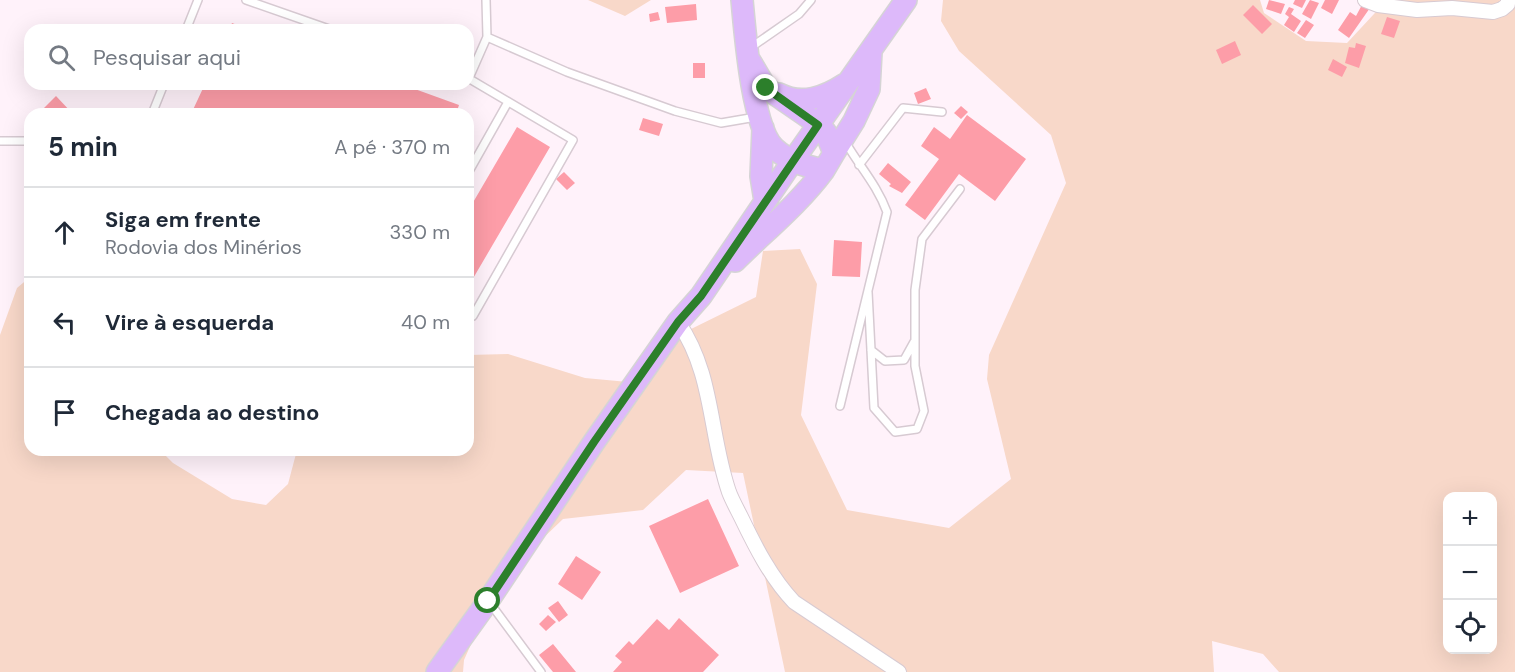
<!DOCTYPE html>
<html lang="pt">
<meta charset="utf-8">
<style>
body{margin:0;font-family:"DM Sans",sans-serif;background:#f6f6f7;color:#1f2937}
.controls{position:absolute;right:18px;bottom:18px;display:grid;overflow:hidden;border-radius:12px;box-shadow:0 6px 24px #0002}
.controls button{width:54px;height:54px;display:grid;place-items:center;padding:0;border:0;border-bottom:2px solid #e0e1e3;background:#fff;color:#1f2937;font:30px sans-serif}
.stop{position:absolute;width:18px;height:18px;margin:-14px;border:4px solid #2c7f2b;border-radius:50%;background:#fff}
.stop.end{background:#2c7f2b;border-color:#fff;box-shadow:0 2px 6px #0008}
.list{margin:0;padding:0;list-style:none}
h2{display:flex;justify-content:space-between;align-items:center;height:78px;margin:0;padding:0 24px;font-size:26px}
h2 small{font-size:20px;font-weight:400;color:#747a83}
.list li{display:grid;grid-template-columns:39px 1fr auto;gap:18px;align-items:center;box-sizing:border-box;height:90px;padding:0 24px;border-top:2px solid #e0e1e3}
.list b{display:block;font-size:22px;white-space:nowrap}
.list p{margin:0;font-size:20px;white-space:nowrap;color:#747a83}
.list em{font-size:20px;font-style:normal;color:#747a83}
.icon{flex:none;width:33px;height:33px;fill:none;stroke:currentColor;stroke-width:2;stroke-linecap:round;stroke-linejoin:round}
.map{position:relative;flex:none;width:1515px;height:672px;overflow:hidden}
.search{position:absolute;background:#fff;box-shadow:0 6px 24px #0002;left:24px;top:24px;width:450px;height:66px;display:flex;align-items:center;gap:15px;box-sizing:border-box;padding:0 21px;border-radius:18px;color:#747a83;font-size:22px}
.panel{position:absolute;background:#fff;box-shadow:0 6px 24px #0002;left:24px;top:108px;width:450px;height:348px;border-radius:18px}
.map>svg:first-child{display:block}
</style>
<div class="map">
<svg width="1515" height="672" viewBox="0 0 1515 672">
<rect width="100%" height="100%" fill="#fff2fa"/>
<path fill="#f8d8c9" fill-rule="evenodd" d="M588 0H651L625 16Z
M943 0H1260L1264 13 1306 41 1347 43 1387 0H1515V672H1279L1263 654 1212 641 1214 672H785L743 473 686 470 643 510 563 519 536 545 480 624 464 660 463 672H0V335L17 288 30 277V450H160L173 463 232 499 266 505 288 484 297 450H468V355L508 354 585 378 628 382 685 332 756 297 763 251 800 249 817 284 801 415 847 510 949 528 1011 479 987 379 989 355 1066 183 1051 135 959 51 941 21ZM1448 496H1492V650H1448Z"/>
<path fill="#fd9da8" d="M1269 0 1285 4 1281 14 1266 9Z
M1295 0H1306L1302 8 1293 4Z
M1310 0 1319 3 1311 19 1302 14Z
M1325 0H1339L1332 14 1321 8Z
M1364 1 1372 5 1349 38 1338 30 1350 12 1356 16Z
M696 4 697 20 667 23 665 7Z
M1253 5 1272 24 1262 34 1243 15Z
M1289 7 1294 9 1291 14 1301 21 1294 32 1284 25 1289 17 1285 14Z
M658 12 660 20 650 22 649 14Z
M1387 17 1400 21 1394 38 1381 34Z
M1306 20 1314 25 1305 38 1297 33Z
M232 23 250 30H229Z
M1235 41 1241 55 1222 64 1216 50Z
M1356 43 1366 46 1359 68 1345 63 1349 47 1355 48Z
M1333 59 1347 67 1342 77 1328 70Z
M693 63H705V78H693Z
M205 84H401L459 105 456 114H191Z
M926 88 931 99 918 104 914 93Z
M56 96 72 113 38 114Z
M961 106 968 112 961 119 954 113Z
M967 115 1026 159 995 201 959 174 925 220 905 205 939 159 921 146 934 127 950 139Z
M643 118 663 124 659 136 639 130Z
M517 127 550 147 468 287V211Z
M888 163 911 182 902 193 889 186 891 184 879 174Z
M564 172 575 183 567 190 556 179Z
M834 240 862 242 860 277 832 276Z
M708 499 739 566 680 593 649 526Z
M576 556 601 572 582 600 558 584Z
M558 601 568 615 559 622 548 608Z
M548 615 556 622 546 631 539 624Z
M679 618 719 655 703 672H613L622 662 615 656 629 641 633 645 657 619 669 630Z
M553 644 576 672H553L539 655Z"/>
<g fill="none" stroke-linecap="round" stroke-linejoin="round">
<defs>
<path id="service" d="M246 0 332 30
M186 30 198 0
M487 37 567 72 675 111 721 123 756 117
M750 48 799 14 811 0
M468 78 573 140 473 316 468 314
M469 78 487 37 486 0
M152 114 164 84
M0 141H30
M859 165 903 108 942 112
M468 173 508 102
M868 292 874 408 895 432 917 429 924 411 915 366V290L922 239 960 189
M871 350 885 361 904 360 914 342
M840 406 887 212C877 185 860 167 846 143
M490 603 541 672"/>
<path id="minor" d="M1365 0 1378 5 1417 10 1452 8 1493 12 1502 9 1508 4V0
M678 322C714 374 709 434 729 492 732 500 737 509 741 517 755 546 771 578 794 602L899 672"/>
<path id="primary" d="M742 0C745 32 752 127 774 148 789 162 805 166 824 170L834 153 826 133 821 126 766 88 750 61
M779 94C802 106 825 97 845 84
M763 128 761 176 765 201
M834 153 854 121 869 89 871 52
M735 261C765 231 798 205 824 170
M437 672 488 601 594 442 678 322 701 296 792 162 906 0"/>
</defs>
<use href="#service" stroke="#d7cad2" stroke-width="10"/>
<use href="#minor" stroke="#d7cad2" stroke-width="16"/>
<use href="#primary" stroke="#d5d4d5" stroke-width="24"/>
<use href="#service" stroke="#fff" stroke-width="7"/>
<use href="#minor" stroke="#fff" stroke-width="14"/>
<use href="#primary" stroke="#ddb9fa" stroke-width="21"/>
</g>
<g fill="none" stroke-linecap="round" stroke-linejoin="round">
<path stroke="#2c7f2b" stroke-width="8" d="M488 601 594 442 678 322 701 296 818 125 766 88"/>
</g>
</svg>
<div class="controls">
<button>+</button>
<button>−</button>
<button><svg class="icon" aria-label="locate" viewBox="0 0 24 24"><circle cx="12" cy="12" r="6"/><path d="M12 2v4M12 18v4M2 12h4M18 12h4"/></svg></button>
</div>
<div class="stop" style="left:488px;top:601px"></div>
<div class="stop end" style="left:766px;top:88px"></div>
<div class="search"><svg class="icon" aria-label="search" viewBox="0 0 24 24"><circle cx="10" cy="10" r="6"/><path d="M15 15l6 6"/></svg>Pesquisar aqui</div>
<section class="panel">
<h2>5 min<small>A pé · 370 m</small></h2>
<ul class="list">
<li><svg class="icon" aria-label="ahead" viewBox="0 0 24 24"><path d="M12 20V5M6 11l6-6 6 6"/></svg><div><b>Siga em frente</b><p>Rodovia dos Minérios</p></div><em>330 m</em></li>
<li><svg class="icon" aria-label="left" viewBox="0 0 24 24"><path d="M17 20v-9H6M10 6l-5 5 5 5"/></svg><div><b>Vire à esquerda</b></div><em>40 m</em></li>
<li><svg class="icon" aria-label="arrive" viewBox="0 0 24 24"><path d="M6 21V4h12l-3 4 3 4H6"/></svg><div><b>Chegada ao destino</b></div></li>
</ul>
</section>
</div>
